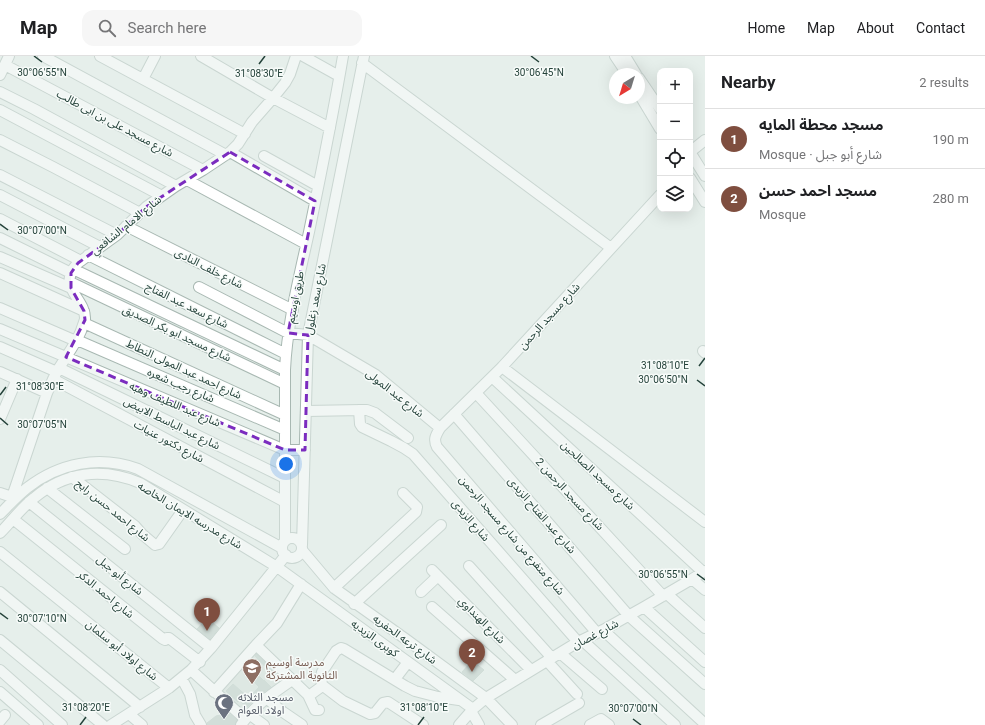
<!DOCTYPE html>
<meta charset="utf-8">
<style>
body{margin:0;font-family:Roboto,"Noto Sans Arabic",sans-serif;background:#f6f6f6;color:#202124}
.controls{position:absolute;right:12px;top:12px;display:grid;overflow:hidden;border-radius:8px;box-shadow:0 4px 16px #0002}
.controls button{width:36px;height:36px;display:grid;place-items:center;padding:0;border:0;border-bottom:1px solid #e0e0e0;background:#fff;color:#202124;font:20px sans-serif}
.compass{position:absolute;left:609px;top:12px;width:36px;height:36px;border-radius:50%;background:#fff;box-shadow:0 4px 16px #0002;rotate:218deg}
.you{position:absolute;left:286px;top:408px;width:14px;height:14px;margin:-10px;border:3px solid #fff;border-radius:50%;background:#1a73e8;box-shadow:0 0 0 6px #1a73e833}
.badge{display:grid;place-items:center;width:26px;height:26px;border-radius:50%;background:#7f4e3f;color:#fff;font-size:13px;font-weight:700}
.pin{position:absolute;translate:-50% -33px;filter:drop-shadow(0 1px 2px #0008)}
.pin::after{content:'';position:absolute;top:21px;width:14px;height:12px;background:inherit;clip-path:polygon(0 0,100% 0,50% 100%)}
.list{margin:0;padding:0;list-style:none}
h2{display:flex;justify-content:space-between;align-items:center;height:52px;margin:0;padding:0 16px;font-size:17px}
h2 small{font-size:13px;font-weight:400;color:#757577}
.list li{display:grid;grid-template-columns:26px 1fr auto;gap:12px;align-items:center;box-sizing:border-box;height:60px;padding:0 16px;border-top:1px solid #e0e0e0}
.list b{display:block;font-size:15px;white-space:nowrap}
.list p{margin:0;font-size:13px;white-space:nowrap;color:#757577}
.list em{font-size:13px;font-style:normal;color:#757577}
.icon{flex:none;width:22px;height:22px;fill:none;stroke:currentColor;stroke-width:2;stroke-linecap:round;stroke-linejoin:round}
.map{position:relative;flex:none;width:705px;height:669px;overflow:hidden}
header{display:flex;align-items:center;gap:24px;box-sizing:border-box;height:56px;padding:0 20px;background:#fff;border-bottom:1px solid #e0e0e0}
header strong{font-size:19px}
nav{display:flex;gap:22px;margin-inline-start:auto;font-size:14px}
.search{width:280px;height:36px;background:#f6f6f6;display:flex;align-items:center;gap:10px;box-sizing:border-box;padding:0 14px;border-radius:12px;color:#757577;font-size:15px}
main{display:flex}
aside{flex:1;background:#fff}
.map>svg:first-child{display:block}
</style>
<header>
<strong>Map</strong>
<div class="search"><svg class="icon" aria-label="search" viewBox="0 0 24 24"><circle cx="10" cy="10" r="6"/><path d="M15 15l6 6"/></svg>Search here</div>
<nav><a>Home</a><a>Map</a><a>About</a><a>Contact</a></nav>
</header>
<main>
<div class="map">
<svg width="705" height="669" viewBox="0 0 705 669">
<rect width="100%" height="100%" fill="#e6efeb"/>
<path fill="#d4dfda" d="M256 591 290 623 245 660 216 636Z"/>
<path fill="#bbcac4" stroke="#b8c9c2" d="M207 562 219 572 210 583 197 573Z
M256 598 282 623 279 625 255 600Z
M471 606H474L484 614 473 625 462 616Z
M248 609 264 625V624L271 631 261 638 247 651 239 644 238 646 226 635 233 628 249 642 259 631 243 614Z
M227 656 237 664 235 669H207V667L216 660 225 658Z"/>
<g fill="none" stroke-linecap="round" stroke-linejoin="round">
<defs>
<path id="minor" d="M43 0 226 99
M100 0 245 78
M201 0 273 42 330 72
M303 0 339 20
M615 0 627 18
M625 0 636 18
M362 7 611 192
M5 9 203 114
M0 19 9 0
M639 22 660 53
M143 23 155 0
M0 36 34 53 176 130
M639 38 660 73
M0 54 162 140
M0 84 53 111 140 157
M230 96 315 145
M690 96 705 120
M690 96 705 84
M264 100 318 130
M0 119 117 179
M690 122 705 146
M187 124 306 188
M0 139 100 191
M0 163 81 205
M126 170 293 254
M0 182 71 217
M88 199 286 298
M0 201 71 232
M73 213 285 314
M0 217 84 255
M70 226 285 328
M199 231 288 277 308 279 376 319 440 372
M0 252 76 285
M84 267 285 359
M0 273 285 394H305
M77 284 285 374
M0 291 57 316
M703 295 705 297
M502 311 705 466
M59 312 285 422
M0 316 47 337
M492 321 703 516
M53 323 285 446
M476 337 663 540
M359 354 360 368 362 371 391 385 404 392 413 398 578 586
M306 355 363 354H367L375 357 408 382
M454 358 629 560 705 628
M0 363 17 323
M72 421 135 470 142 478 155 489 159 488 183 454
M47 432 125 493
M0 437 15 442
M12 441 47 337C51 328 54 320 59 312 67 299 75 289 81 275 82 271 84 267 85 263 86 242 55 231 78 207L117 179 146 151 176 130 203 114 230 96 238 88 252 66 273 42 285 27 290 18 296 0
M29 446 211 592
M0 458C9 449 17 440 27 432 59 407 99 399 138 413L282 492
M13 463 163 583 165 584 167 582H169L200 606
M0 477C11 466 21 452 34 442 65 416 102 411 140 427L277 511 473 653
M282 492a10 10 0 1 1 20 0a10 10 0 1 1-20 0Z
M285 485V314C287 268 299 222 309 176 321 118 333 59 343 0
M302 489 308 279 364 0
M302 494 334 532 407 584 486 642 512 669
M0 496 169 632
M469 510 552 602
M432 514 531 614
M692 523 705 534
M334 532 416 456 417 451 403 437
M0 536 140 651
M421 536 438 520
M667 538 705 572
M354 548 441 469
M432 551 515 624
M644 551 705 606
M603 574 705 668
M597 577 437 391C433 383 436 379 440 372L502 311 660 139
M0 584 103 669
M582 584 675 669
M256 589 308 639H310L321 631C323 626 320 621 322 616L336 595 341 592 344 593 405 630 415 635 438 641 459 644
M560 597 602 633
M547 605 577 638
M0 614 62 669
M191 614 245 663
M182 623 190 638 195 659 201 669
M395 623 408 606
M322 629 343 645 370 658 375 657 383 647 388 646 423 669
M0 636 38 669
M214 636 256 589 277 567 301 528
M308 639 315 654H319
M266 642 283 656 302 669
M471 655 479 669
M129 658 142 669
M249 658 264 669
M0 665 5 659
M111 669 169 632 191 614 211 592 286 499
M241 669C254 650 273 637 292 624
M459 669 473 653 486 642 578 586 603 574 644 551 692 523 705 515
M541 669 579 647
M590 669 601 663 609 669"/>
</defs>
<use href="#minor" stroke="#a8b8b2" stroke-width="12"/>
<use href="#minor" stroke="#fff" stroke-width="10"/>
</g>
<path d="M0 0H705V669H0ZM230 96 315 145 288 277 308 279 305 394H285L66 301 85 264 84 255 71 232V217L78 207 117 179 146 151Z" fill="#e6efeb" fill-opacity=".55" fill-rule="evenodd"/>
<path fill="none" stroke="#7b2cbf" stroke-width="3" stroke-dasharray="8 5" stroke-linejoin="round" d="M230 96 315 145 288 277 308 279 305 394H285L66 301 85 264 84 255 71 232V217L78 207 117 179 146 151Z"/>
<path fill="none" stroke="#24423a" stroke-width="1.5" d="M34 0 42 6M531 0 539 6M259 8 265 0M0 168 8 174M699 310 705 302M697 324 705 330M0 339 6 331M0 362 8 369M697 518 705 524M0 557 8 563M633 663 641 669M80 669 86 661M418 669 424 661"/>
<defs>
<symbol id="school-pin" viewBox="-11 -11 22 30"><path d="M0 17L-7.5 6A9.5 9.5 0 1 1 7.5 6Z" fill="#8d6e63" stroke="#f7fbf9"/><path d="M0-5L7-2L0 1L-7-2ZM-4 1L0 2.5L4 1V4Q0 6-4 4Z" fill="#fff"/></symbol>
<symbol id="mosque-pin" viewBox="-11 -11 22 30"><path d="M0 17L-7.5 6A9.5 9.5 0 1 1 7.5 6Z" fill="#6b7280" stroke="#f7fbf9"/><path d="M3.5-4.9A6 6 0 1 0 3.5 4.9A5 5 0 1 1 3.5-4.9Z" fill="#fff"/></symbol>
</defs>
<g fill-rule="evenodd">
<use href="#school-pin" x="241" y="601" width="22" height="30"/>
<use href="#mosque-pin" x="213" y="636" width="22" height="30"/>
</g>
<g text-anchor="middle" stroke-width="3" stroke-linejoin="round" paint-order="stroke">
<g font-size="11" fill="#24423a" stroke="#f7fbf9">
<text transform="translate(115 67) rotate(28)" y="4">شارع مسجد على بن ابى طالب</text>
<text transform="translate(126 169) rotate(-39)" y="4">شارع الامام الشافعي</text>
<text transform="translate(209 212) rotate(27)" y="4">شارع خلف النادى</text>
<text transform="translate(295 241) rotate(-79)" y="4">طريق اوسيم</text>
<text transform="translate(315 243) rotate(-79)" y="4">شارع سعد زغلول</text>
<text transform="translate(187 249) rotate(26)" y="4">شارع سعد عبد الفتاح</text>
<text transform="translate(549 260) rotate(-48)" y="4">شارع مسجد الرحمن</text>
<text transform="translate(177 277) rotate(25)" y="4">شارع مسجد ابو بكر الصديق</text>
<text transform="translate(184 313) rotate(25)" y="4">شارع احمد عبد المولى النطاط</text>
<text transform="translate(181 329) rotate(23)" y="4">شارع رجب شعره</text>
<text transform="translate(395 337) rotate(38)" y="4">شارع عبد المولى</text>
<text transform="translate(175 348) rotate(23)" y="4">شارع عبد اللطيف وهبه</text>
<text transform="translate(172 367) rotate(26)" y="4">شارع عبد الباسط الابيض</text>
<text transform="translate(169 385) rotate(28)" y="4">شارع دكتور عنيات</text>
<text transform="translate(598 419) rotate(43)" y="4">شارع مسجد الصالحين</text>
<text transform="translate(570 438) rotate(47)" y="4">شارع مسجد الرحمن 2</text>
<text transform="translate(113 454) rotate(39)" y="4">شارع احمد حسن رابح</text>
<text transform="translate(190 459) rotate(31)" y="4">شارع مدرسه الايمان الخاصه</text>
<text transform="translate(542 459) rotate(49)" y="4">شارع عبد الفتاح الزيدى</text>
<text transform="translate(471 464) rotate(49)" y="4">شارع الزيدى</text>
<text transform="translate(512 479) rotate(49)" y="4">شارع متفرع من شارع مسجد الرحمن</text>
<text transform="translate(120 519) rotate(39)" y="4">شارع أبو جبل</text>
<text transform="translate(106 538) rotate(39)" y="4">شارع احمد الدكر</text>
<text transform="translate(482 564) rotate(45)" y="4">شارع الهنداوي</text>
<text transform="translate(595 578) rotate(-28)" y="4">شارع غصان</text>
<text transform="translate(375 582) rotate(36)" y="4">كوبرى الزيديه</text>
<text transform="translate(405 583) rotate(36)" y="4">شارع ترعه الحفريه</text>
<text transform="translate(122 594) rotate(39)" y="4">شارع اولاد أبو سلمان</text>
</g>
<g font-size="11" fill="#785e54" stroke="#f7fbf9" text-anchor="start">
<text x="266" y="610">مدرسة أوسيم<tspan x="266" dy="13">الثانوية المشتركة</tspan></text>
</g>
<g font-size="11" fill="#5b616d" stroke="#f7fbf9" text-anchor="start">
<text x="238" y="645">مسجد الثلاثه<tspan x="238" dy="13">اولاد العوام</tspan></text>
</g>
</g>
<g font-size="10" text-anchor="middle" fill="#24423a" stroke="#f7fbf9" stroke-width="3" stroke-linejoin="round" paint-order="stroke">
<text x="42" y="20">30°06'55"N</text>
<text x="539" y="20">30°06'45"N</text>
<text x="259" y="21">31°08'30"E</text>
<text x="42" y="178">30°07'00"N</text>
<text x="665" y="313">31°08'10"E</text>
<text x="663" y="327">30°06'50"N</text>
<text x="40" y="334">31°08'30"E</text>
<text x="42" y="372">30°07'05"N</text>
<text x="663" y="522">30°06'55"N</text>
<text x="42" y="566">30°07'10"N</text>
<text x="86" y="655">31°08'20"E</text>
<text x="424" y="655">31°08'10"E</text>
<text x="633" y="656">30°07'00"N</text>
</g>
</svg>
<div class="controls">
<button>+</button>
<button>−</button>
<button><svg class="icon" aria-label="locate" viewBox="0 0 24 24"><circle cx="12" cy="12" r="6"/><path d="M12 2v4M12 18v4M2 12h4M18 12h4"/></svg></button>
<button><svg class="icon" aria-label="layers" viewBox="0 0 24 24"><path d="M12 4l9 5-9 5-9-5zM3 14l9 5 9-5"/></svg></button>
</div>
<svg class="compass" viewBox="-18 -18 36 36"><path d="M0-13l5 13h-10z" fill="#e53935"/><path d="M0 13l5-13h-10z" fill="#757577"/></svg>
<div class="you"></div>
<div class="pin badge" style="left:207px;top:575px">1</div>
<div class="pin badge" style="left:472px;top:616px">2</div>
</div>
<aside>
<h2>Nearby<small>2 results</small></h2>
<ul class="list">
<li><span class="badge">1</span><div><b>مسجد محطة المايه</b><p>Mosque · شارع أبو جبل</p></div><em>190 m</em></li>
<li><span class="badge">2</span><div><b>مسجد احمد حسن</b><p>Mosque</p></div><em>280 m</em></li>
</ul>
</aside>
</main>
